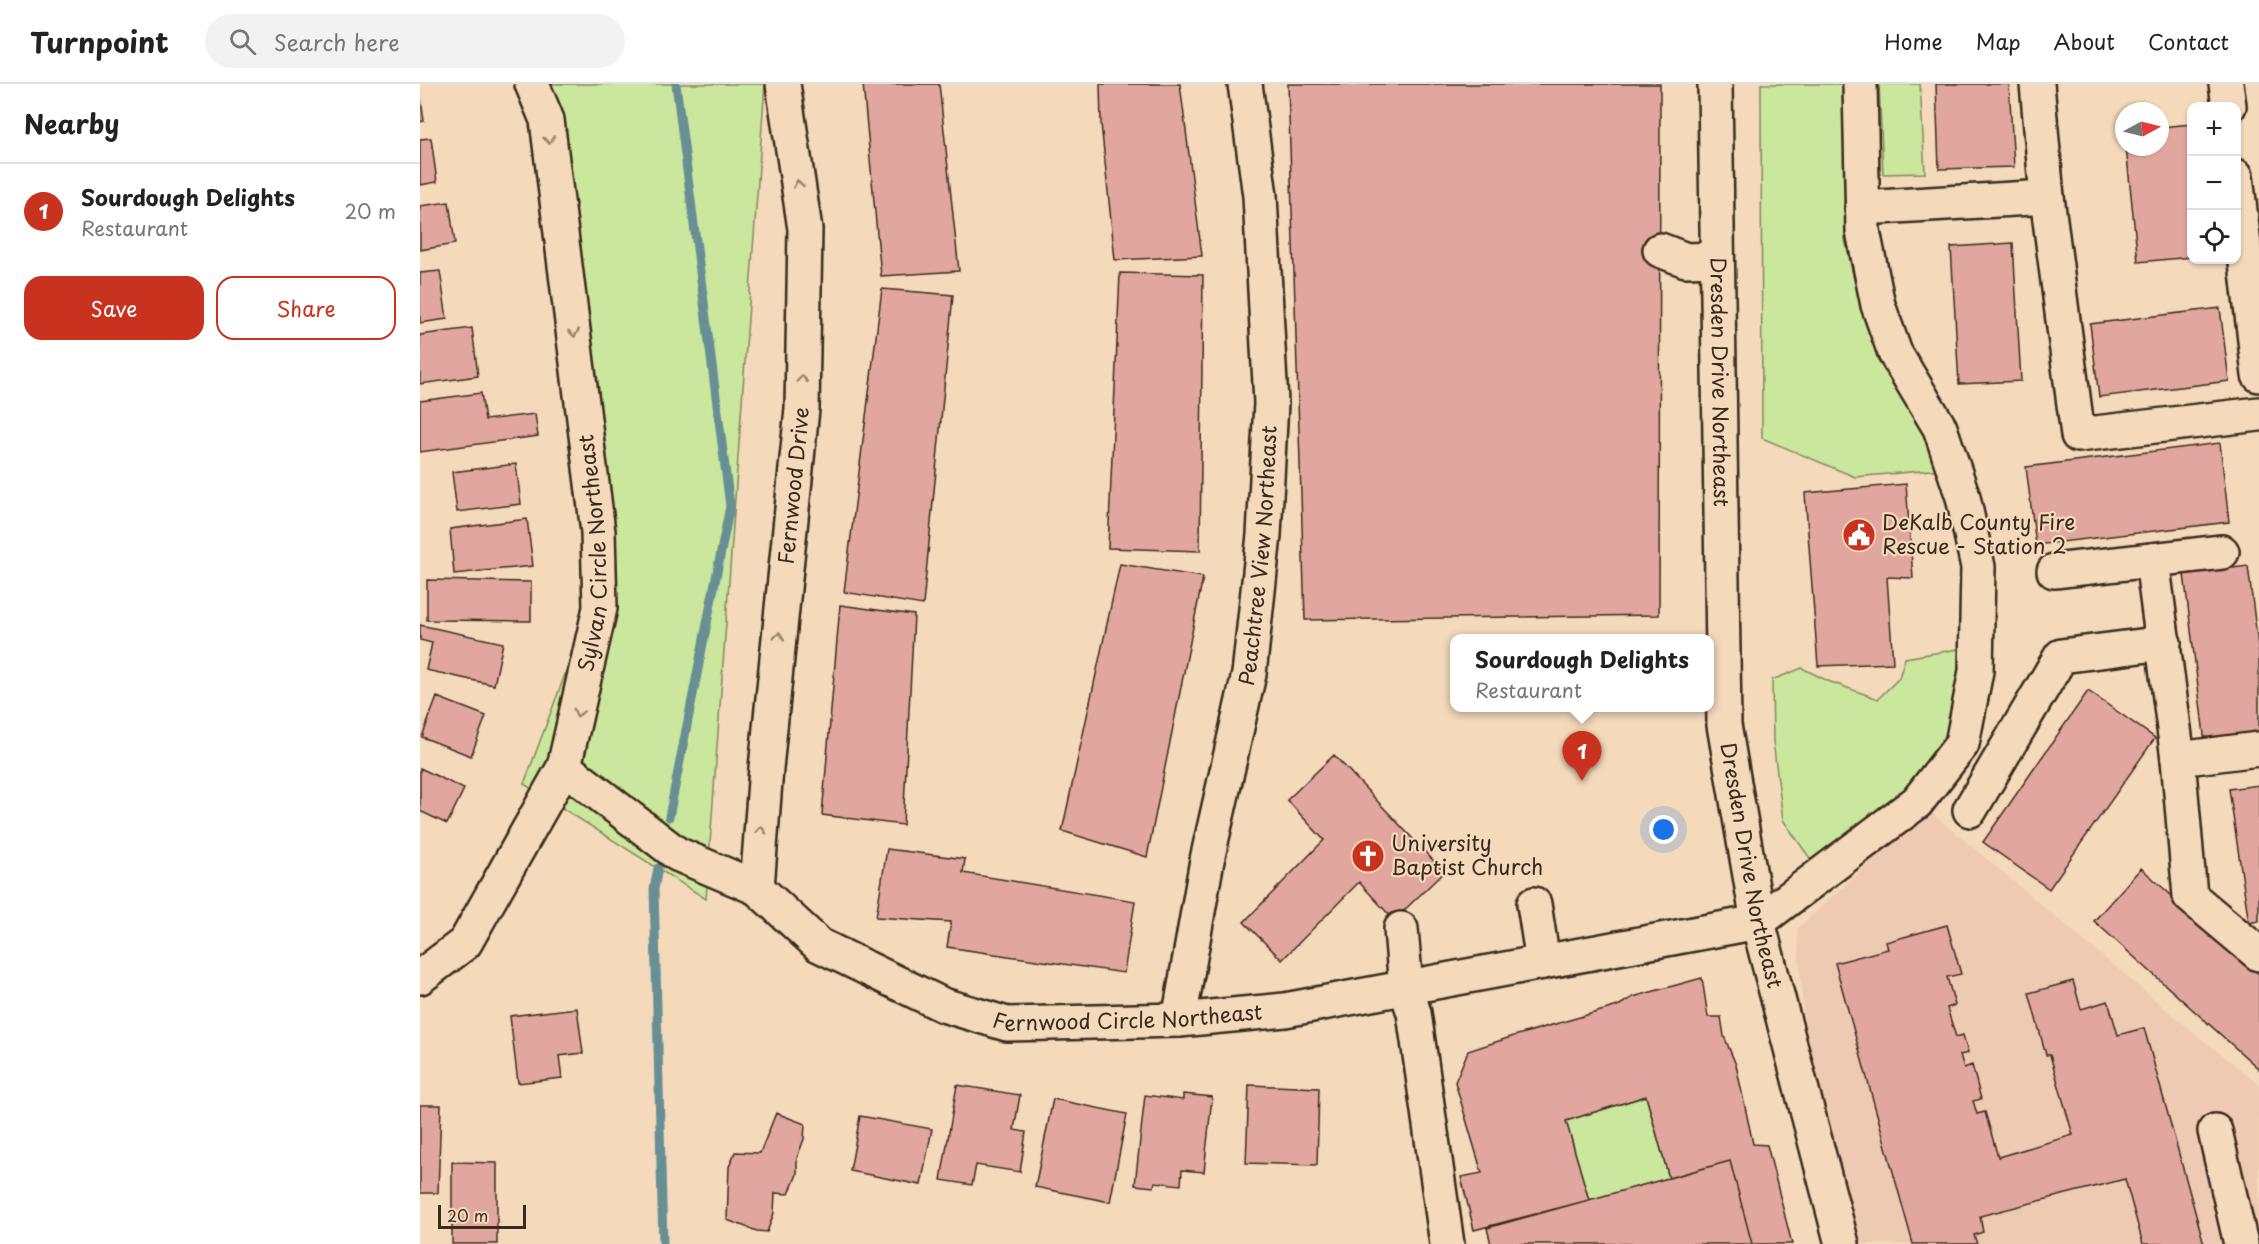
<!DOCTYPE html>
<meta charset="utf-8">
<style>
body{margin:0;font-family:"Playpen Sans",sans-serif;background:#f2f2f2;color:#222}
.controls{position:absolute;right:18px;top:18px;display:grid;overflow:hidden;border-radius:12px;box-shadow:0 2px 4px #0004}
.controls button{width:54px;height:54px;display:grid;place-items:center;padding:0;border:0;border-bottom:2px solid #e0e0e0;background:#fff;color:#222;font:30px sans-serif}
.compass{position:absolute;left:1695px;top:18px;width:54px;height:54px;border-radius:50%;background:#fff;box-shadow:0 2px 4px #0004;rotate:83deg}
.scale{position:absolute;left:18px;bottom:15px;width:88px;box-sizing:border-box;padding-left:6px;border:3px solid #3b2a1e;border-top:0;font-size:16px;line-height:21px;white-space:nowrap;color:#3b2a1e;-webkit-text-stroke:4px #f4d9bb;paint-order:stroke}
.you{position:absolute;left:1244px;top:746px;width:21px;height:21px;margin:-15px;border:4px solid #fff;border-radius:50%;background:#1a73e8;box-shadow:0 0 0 9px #1a73e833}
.badge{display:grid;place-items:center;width:39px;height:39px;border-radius:50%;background:#c8321e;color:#fff;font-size:20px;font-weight:700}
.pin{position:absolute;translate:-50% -50px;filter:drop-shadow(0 2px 3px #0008)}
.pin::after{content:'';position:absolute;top:32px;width:21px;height:18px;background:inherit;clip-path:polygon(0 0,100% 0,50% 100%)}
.popup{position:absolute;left:1030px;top:550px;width:264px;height:78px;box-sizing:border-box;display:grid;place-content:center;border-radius:12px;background:#fff;filter:drop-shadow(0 2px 4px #0005);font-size:20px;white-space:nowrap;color:#767676}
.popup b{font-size:22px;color:#222}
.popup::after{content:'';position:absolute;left:50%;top:100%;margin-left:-12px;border:12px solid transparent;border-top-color:#fff}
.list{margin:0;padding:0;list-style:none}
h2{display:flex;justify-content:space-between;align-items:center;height:78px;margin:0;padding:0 24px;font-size:26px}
h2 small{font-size:20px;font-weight:400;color:#767676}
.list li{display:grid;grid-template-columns:39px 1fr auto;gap:18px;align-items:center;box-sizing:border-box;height:96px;padding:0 24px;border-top:2px solid #e0e0e0}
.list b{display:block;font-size:22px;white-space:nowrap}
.list p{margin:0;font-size:20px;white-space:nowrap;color:#767676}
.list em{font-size:20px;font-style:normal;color:#767676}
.actions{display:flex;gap:12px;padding:18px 24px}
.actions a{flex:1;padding:14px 0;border:2px solid #c8321e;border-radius:18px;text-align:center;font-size:21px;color:#c8321e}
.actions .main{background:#c8321e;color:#fff}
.icon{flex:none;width:33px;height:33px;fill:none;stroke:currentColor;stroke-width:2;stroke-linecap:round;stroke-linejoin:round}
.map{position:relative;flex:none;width:1839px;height:1160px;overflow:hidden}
header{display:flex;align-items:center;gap:36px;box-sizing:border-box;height:84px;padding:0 30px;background:#fff;border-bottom:2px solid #e0e0e0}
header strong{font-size:28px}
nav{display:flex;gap:33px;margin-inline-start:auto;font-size:21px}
.search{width:420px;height:54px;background:#f2f2f2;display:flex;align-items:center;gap:15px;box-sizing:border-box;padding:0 21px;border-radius:33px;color:#767676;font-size:22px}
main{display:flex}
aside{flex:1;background:#fff}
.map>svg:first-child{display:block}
</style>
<header>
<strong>Turnpoint</strong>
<div class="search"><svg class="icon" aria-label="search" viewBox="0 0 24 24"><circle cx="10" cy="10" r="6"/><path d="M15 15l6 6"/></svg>Search here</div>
<nav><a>Home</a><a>Map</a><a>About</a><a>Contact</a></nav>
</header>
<main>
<aside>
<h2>Nearby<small></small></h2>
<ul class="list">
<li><span class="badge">1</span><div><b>Sourdough Delights</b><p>Restaurant</p></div><em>20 m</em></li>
</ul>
<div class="actions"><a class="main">Save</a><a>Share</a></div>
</aside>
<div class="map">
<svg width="1839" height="1160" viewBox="0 0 1839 1160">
<rect width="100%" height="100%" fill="#f4d9bb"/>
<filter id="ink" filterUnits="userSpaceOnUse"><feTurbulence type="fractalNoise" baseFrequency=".0167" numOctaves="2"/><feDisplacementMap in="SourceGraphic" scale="12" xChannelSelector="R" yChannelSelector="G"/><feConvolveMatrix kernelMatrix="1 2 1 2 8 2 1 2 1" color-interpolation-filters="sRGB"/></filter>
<g filter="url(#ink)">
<path fill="#eecab3" d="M1508 726 1778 952 1839 1000V1160H1421L1394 1063 1377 845Z"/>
<path fill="#cbe69d" stroke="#83885e" stroke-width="1.5" d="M112 0H345L286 815 104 700 168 529 147 192Z
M1341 0H1426L1425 156 1440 221 1482 310 1522 385 1435 393 1342 354Z
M1459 0H1500L1505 89 1463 90Z
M1545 564 1537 615 1525 657 1482 710 1396 783 1363 736 1353 657 1352 596 1382 584 1408 597 1458 615 1479 594 1485 574Z
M1226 1012 1249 1094 1169 1116 1146 1037Z"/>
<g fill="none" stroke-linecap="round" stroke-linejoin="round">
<path stroke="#678f94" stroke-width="9" d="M249 733 310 422 256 0
M238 784 234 805 243 1160"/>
</g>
<path fill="#e1a79f" stroke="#3b2a1e" stroke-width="1.5" d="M443 0H519L539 187 461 192Z
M680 0H760L782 172 695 176 681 39Z
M868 0H1240L1239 531 885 536Z
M1516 0H1589L1594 83 1519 85Z
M0 9 4 37 0 38Z
M1772 40V173L1718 178 1706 63H1740V43Z
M11 54 17 98 0 101V55Z
M29 118 35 160 0 166V122Z
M1593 159 1601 297 1539 300 1531 163Z
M20 187 27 235 0 239V189Z
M700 189 783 191 780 467 688 464Z
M462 205 533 211 503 521 424 508Z
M1800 224 1809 297 1679 313 1670 240Z
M52 244 58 292 0 300V251Z
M61 309 65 336 115 330 118 352 0 368V317Z
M1800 359 1809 438 1616 461 1606 383Z
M96 380 101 420 37 428 32 388Z
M1486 400 1493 494 1467 493 1473 579 1398 582 1385 409Z
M107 435 113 482 34 490 30 445Z
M700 480 783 493 727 773 642 747Z
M1828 482 1839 569V652L1785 659 1764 490Z
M7 496 111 498V537L7 536Z
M420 521 494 531 483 741 402 731Z
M0 541 83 559 74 601 6 586 12 559 0 556Z
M1668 607 1735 654 1629 805 1563 758Z
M17 613 66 632 51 672 2 653Z
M914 671 1024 788 974 836 939 798 862 876 824 838 904 756 867 716Z
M0 684 44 705 27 740 0 727Z
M1839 701V837L1829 839 1809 705Z
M467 765 545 775 543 789 715 817 704 889 527 863 531 838 456 833Z
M1721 784 1839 890V985L1674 837Z
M1527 841 1541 890 1527 893 1535 921 1527 924 1536 953 1543 951 1548 969 1540 971 1544 984 1552 981 1561 1015 1553 1017 1557 1030 1565 1028 1578 1073 1653 1051 1630 971H1626L1609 909 1653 897 1661 925 1688 917 1698 951 1724 944 1784 1160H1723L1705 1095 1560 1132 1563 1148 1554 1151 1557 1160H1493L1415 879 1468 865 1466 858Z
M1282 894 1288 933H1301L1304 952 1316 981 1333 1060 1347 1061 1372 1160H1332L1310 1077 1249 1094 1226 1012 1146 1037 1169 1116 1054 1146 1041 1093 1062 1089 1035 998 1048 967 1094 952 1198 922 1213 913Z
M157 924 163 969 139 972 142 994 98 999 90 932Z
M537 1001 600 1011 594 1046 606 1048 600 1088 556 1081 552 1101 521 1096Z
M829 1001 899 1004 897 1081 826 1079Z
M763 1010 792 1013 784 1088 762 1086 761 1101 735 1098 734 1103 715 1101 725 1011 763 1016Z
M633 1015 707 1030 690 1118 615 1103Z
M0 1021H21L18 1109H0Z
M356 1029 385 1040 384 1055 377 1074V1090L369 1110 355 1109 354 1129 347 1148 337 1147 307 1136 309 1083 315 1068 340 1069Z
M440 1032 512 1045 501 1101 430 1087Z
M1310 1077 1332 1160H1071L1067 1144Z
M32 1078 77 1079V1160H32Z"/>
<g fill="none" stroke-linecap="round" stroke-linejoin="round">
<defs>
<g id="minor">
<path id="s1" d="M1295 0 1304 641 1338 838 1422 1160"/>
<path d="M1617 0 1627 113 1658 351 1839 330"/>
<path d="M1806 0 1809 22"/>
<path d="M1816 92 1839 291"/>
<path d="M1442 124 1627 113"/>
<path d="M1240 166 1266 176 1296 175"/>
<path d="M1802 468 1732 476 1758 675 1770 812 1839 870"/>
<path d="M1634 487 1732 476"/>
<path d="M1758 675 1839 665"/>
<path id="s2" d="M144 683 257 770 337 804 399 861 523 921 587 940 759 936 865 926 1338 838 1497 718 1542 660 1556 587 1558 483 1543 413 1520 344 1475 269 1458 221 1443 147 1440 0"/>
<path d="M1550 726 1641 572 1744 559"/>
<path id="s3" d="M337 804 346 684 382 325 385 145 363 0"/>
<path d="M1114 820 1123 878"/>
<path d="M981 845 986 904 994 929 1027 1160"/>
<path id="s4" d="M0 893 45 859 144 683 180 524 178 448 127 36 112 0"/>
<path id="s5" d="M759 936 787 776 829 590 844 451 851 319 840 112 825 0"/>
<path d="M1795 1047 1821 1160"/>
</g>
</defs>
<use href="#minor" stroke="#3b2a1e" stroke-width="38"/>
<use href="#minor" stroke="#f4d9bb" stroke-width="33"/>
</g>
<defs><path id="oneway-chevron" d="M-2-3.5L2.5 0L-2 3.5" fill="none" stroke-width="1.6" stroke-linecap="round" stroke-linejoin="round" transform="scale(1.5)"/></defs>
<g stroke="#98826c">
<use href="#oneway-chevron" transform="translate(129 56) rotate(83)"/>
<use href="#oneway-chevron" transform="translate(378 100) rotate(-99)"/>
<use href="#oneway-chevron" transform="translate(154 249) rotate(83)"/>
<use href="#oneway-chevron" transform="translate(382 295) rotate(-89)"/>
<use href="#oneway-chevron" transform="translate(359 552) rotate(-84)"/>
<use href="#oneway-chevron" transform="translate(158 629) rotate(104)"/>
<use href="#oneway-chevron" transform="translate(341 746) rotate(-86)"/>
</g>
</g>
<defs>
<symbol id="civic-disc" viewBox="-11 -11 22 22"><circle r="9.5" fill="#c8321e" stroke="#f4d9bb"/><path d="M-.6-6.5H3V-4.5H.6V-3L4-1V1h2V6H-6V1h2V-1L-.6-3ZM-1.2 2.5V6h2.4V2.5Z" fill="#fff"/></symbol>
<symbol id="church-disc" viewBox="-11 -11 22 22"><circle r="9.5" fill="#c8321e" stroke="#f4d9bb"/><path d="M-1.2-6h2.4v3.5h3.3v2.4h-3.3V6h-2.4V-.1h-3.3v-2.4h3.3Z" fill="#fff"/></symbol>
</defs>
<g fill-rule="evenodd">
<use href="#civic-disc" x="1420" y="432" width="38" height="38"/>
<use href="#church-disc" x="929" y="753" width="38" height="38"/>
</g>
<g text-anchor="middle" stroke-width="4.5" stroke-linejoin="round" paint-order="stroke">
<g font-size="21" fill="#3b2a1e" stroke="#f4d9bb">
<text dy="7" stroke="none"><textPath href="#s1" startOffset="298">Dresden Drive Northeast</textPath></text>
<text dy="7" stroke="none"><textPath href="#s3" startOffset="404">Fernwood Drive</textPath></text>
<text dy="7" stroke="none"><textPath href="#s4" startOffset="476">Sylvan Circle Northeast</textPath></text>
<text dy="7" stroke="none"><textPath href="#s5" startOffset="472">Peachtree View Northeast</textPath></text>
<text dy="7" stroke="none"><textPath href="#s1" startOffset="784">Dresden Drive Northeast</textPath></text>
<text dy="7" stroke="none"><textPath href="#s2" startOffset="639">Fernwood Circle Northeast</textPath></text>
</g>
<g font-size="21" fill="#3b2a1e" stroke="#f4d9bb" text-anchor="start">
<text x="1462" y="446">DeKalb County Fire<tspan x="1462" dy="24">Rescue - Station 2</tspan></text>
<text x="971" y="767">University<tspan x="971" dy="24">Baptist Church</tspan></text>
</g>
</g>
</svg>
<div class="controls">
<button>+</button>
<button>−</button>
<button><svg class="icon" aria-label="locate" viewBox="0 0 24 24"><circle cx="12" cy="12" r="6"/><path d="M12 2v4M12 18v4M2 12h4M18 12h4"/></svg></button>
</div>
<svg class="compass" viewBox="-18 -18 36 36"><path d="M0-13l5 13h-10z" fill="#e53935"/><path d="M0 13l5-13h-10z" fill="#767676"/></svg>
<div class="scale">20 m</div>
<div class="you"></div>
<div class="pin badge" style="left:1162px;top:697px">1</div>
<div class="popup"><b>Sourdough Delights</b>Restaurant</div>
</div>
</main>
